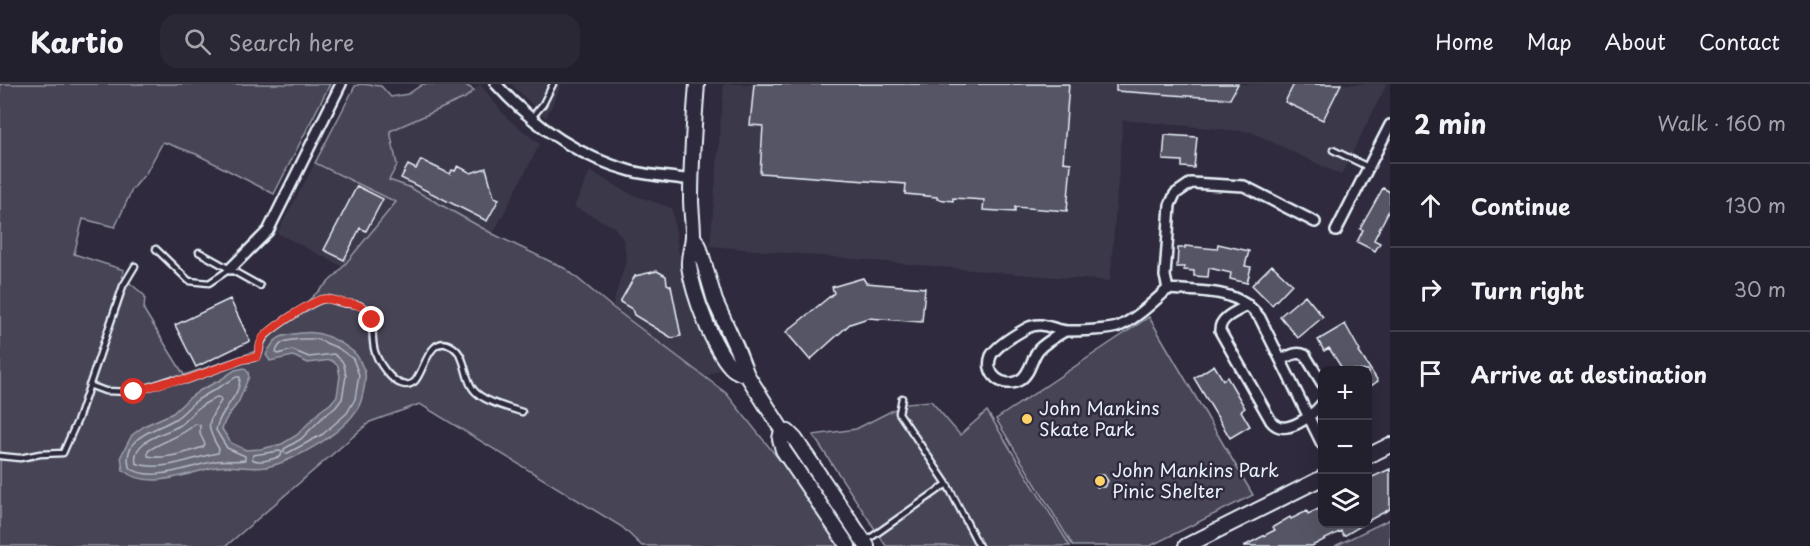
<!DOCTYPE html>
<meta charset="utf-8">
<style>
body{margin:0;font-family:"Playpen Sans",sans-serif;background:#2b2836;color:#f1f3f6}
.controls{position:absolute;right:18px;bottom:18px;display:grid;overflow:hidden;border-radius:12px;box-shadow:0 6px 24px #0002}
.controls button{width:54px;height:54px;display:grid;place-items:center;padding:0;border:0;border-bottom:2px solid #403e4a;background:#23202e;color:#f1f3f6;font:30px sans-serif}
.stop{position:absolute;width:18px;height:18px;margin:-14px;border:4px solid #d93025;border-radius:50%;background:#fff}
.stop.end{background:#d93025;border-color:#fff;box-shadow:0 2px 6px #0008}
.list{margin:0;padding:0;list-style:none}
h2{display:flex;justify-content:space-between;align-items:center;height:78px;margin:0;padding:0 24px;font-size:26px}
h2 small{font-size:20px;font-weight:400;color:#a3a3aa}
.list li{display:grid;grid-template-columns:39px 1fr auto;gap:18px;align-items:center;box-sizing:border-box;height:84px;padding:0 24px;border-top:2px solid #403e4a}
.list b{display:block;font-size:22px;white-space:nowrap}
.list em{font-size:20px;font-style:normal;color:#a3a3aa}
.icon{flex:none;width:33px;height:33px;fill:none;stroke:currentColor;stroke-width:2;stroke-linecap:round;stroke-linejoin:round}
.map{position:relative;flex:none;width:1390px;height:462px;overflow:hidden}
header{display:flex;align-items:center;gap:36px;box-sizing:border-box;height:84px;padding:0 30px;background:#23202e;border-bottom:2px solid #403e4a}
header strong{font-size:28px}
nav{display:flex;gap:33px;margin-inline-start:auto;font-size:21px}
.search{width:420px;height:54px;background:#2b2836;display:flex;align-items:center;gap:15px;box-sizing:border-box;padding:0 21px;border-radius:18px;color:#a3a3aa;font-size:22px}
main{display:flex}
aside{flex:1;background:#23202e}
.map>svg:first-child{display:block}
</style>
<header>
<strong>Kartio</strong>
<div class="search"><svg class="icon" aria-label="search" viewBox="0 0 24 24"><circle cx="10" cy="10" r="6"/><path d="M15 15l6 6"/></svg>Search here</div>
<nav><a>Home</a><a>Map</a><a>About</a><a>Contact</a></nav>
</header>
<main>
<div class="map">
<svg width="1390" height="462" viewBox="0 0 1390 462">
<rect width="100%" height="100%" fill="#2f2a3d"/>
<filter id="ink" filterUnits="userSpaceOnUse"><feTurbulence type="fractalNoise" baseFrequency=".0167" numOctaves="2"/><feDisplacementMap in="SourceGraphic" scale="12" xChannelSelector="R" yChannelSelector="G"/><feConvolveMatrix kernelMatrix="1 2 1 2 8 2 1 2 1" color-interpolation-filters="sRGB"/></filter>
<g filter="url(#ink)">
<path fill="#3b3749" d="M480 0 507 34 540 60 493 150 409 103 389 96 397 81 390 47 465 14Z
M511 0H562L546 34Z
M724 0H1387L1341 91 1251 48 1123 36 1110 197 1016 190 710 162Z
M315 79 396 118 343 183 277 149Z
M590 87 631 110 672 124 682 189 701 243 721 285 705 293 612 223 626 176 624 157 614 143 574 123Z"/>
<path fill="#464455" stroke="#979aa6" stroke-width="1.5" d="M0 0H330L274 110 196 70 163 58 146 89 132 106 115 143 83 135 74 170 124 186 122 192 145 212 144 226 184 291 253 268 337 190 396 118 315 79 355 2 360 0 381 2 391 13 408 10 423 0H464L474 6 465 14 390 47 397 81 389 96 409 103 493 150 566 185 612 223 726 309 809 413 838 462H642L622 443 420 320 370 338 226 462H0Z
M1149 233 1253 411 1150 462H1073L996 335Z
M931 317 960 351 987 327 1070 462H886L813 351 856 345 907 319Z
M1390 435V462H1335Z"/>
<path fill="#696978" stroke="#9c9fab" stroke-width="1.5" d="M301 249C306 249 310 248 315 249 327 250 356 265 360 277 361 280 364 285 365 289 366 296 363 310 361 317 352 345 294 378 266 383 248 386 228 379 211 384 184 391 147 406 123 386L121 372 132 351 146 341 173 329 188 315 199 307 220 296 235 286 244 284 248 288 249 293C245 300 241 315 237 320 231 329 225 333 222 345L231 359 246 366 261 365 282 360 297 351 320 327 330 320 337 312 340 292 338 282 331 276 308 279 293 272 270 277 266 271C275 252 281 251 301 249Z"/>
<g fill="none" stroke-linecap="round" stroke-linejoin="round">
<path stroke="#b5bbc5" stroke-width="1.5" d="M302 255H316L338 264 353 275 359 291 355 315 347 329 323 350 286 370 284 368V365L301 355 324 332 335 324 342 315 346 292 344 281 342 277 334 270 309 273 292 266 278 270 276 268C279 256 290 256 302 255Z
M236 293H240C241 313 219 326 216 346L227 364 245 372V376C235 378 223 375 212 378 190 382 149 400 129 383 122 351 156 347 175 335 183 330 189 322 196 317 209 308 223 302 236 293Z
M217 313 220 314 221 317C207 339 205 342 219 365L218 369C193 373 162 389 136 379 131 356 165 350 179 342 186 338 191 330 197 325 203 320 210 317 217 313Z
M195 340 200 341V350L205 360 203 363C189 368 162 376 148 372V367C163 356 182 353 195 340Z
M279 367 282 368 281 372C272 375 260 380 252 375L253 371Z"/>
</g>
<path fill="#575565" stroke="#e8f1f8" stroke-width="1.5" d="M754 0H1069L1063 78 1071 79 1067 127 1015 123V128L983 126 984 116 953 114V117L937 115V113L905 110 906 100 760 89 763 42 750 41Z
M1116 0H1238L1230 15 1116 7Z
M1294 0H1341L1323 36 1285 18Z
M1165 51 1197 53 1194 84 1182 83V77L1163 76Z
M421 76 450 90 452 86 455 87 458 82 471 89 486 84 494 113 499 115 487 137 401 94 408 81 416 85Z
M357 102 383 115 366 147 360 144 344 176 324 166Z
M1383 104 1390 108V124L1374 156 1380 159 1375 167 1357 158 1363 146 1360 145Z
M1218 160 1249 167 1245 182 1251 183 1247 199 1230 195 1231 189 1209 184 1208 193 1194 192V187L1184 186V183H1177L1178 164H1185V162L1217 165Z
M1272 181 1292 200 1272 221 1252 201Z
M657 187 666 192 667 200 671 202 681 252 672 254 634 231 632 225 620 218 635 192Z
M863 194 866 199 925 204 922 238 868 234 850 240 810 276 786 248 834 209 832 203Z
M1305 211 1323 233 1298 254 1280 232Z
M230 215 250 257 196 283 175 241Z
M1345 240 1360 267 1359 268 1378 297 1368 304V286H1343L1329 264 1324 267 1318 256Z
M1214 281 1223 296 1227 293 1234 305 1245 324 1241 327 1250 342 1230 354 1194 294Z
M1390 385V425L1368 437V395Z
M1097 391H1104L1108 397 1104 403H1097L1093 397Z
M1323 423V440H1364L1344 452 1341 447 1312 462H1244L1275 446 1273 443 1290 433 1291 435 1307 427 1308 430Z"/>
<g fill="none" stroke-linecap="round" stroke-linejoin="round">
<defs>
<path id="lane" d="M532 33 543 20 553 0
M1333 66 1368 83
M156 165 189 197 209 199 230 185
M199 168 260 202
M89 301 105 307 134 308 170 296H186L244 275C266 274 255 267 263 255 268 246 315 215 325 215 331 214 336 218 343 219 358 221 359 218 371 231 374 243 371 256 375 268 379 280 398 310 414 298 424 290 429 247 453 263 467 273 464 293 473 305 481 317 509 324 522 328
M902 314 899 329 947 400 979 462
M0 372 20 374 40 370 63 369 78 335 123 202 135 182
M866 457 947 400"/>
<path id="street" d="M496 0C532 40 578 73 631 87 651 92 672 93 691 96
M1336 147 1390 41
M230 185 268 147 341 0
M1168 205 1165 192 1170 121 1175 110 1191 99 1244 102 1315 138
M1248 221C1238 227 1219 233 1220 247L1271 337C1284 354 1312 332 1322 320
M1065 247C1057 252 1046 258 1039 265 1031 274 1031 289 1020 296 1003 306 984 290 991 272 996 262 1018 249 1027 244 1042 236 1052 246 1067 247 1076 247 1109 246 1117 243 1134 237 1154 217 1168 205 1202 208 1238 204 1260 234L1322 360
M1281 276C1289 272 1296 267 1305 271L1322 299"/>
<path id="secondary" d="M697 0C694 38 691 76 691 114 691 126 693 139 693 151 693 162 688 170 689 182 693 210 712 262 731 283 735 288 741 289 747 291
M693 153 699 162 715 217 736 263 747 291 782 346 788 348 795 355 867 462
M782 346 780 355 783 366 848 462
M1368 372 1390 361
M1186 462 1322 394"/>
</defs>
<use href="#lane" stroke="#e8f1f8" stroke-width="9"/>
<use href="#street" stroke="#e8f1f8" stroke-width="14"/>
<use href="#secondary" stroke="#e8f1f8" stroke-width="18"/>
<use href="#lane" stroke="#2f2a3d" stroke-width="4.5"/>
<use href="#street" stroke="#2f2a3d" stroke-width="9"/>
<use href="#secondary" stroke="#2f2a3d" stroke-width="14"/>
</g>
</g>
<g fill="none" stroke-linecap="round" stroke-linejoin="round" filter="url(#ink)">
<path stroke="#d93025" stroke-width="8" d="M134 308 170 297 186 296 244 275 257 273C260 268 259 261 262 255 267 247 314 215 324 215 332 214 339 219 347 219 358 220 369 224 372 236"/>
</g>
<g fill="#ffd166" stroke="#2f2a3d" stroke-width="2">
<circle cx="1027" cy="335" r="6"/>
<circle cx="1100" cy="397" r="6"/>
</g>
<g text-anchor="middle" stroke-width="5" stroke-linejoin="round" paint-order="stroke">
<g font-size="18" fill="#e8f1f8" stroke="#2f2a3d" text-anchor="start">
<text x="1039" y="331">John Mankins<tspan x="1039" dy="21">Skate Park</tspan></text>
<text x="1112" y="393">John Mankins Park<tspan x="1112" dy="21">Pinic Shelter</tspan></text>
</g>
</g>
</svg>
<div class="controls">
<button>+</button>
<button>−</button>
<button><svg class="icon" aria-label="layers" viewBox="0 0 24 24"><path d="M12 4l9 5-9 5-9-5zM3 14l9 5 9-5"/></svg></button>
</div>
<div class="stop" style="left:134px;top:308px"></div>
<div class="stop end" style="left:372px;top:236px"></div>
</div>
<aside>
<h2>2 min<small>Walk · 160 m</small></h2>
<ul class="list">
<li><svg class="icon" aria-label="ahead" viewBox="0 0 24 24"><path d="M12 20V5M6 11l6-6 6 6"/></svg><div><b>Continue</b></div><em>130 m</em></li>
<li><svg class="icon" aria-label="right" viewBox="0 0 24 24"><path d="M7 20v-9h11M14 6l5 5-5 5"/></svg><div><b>Turn right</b></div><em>30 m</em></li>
<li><svg class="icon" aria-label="arrive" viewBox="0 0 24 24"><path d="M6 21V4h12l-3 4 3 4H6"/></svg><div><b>Arrive at destination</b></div></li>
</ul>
</aside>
</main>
